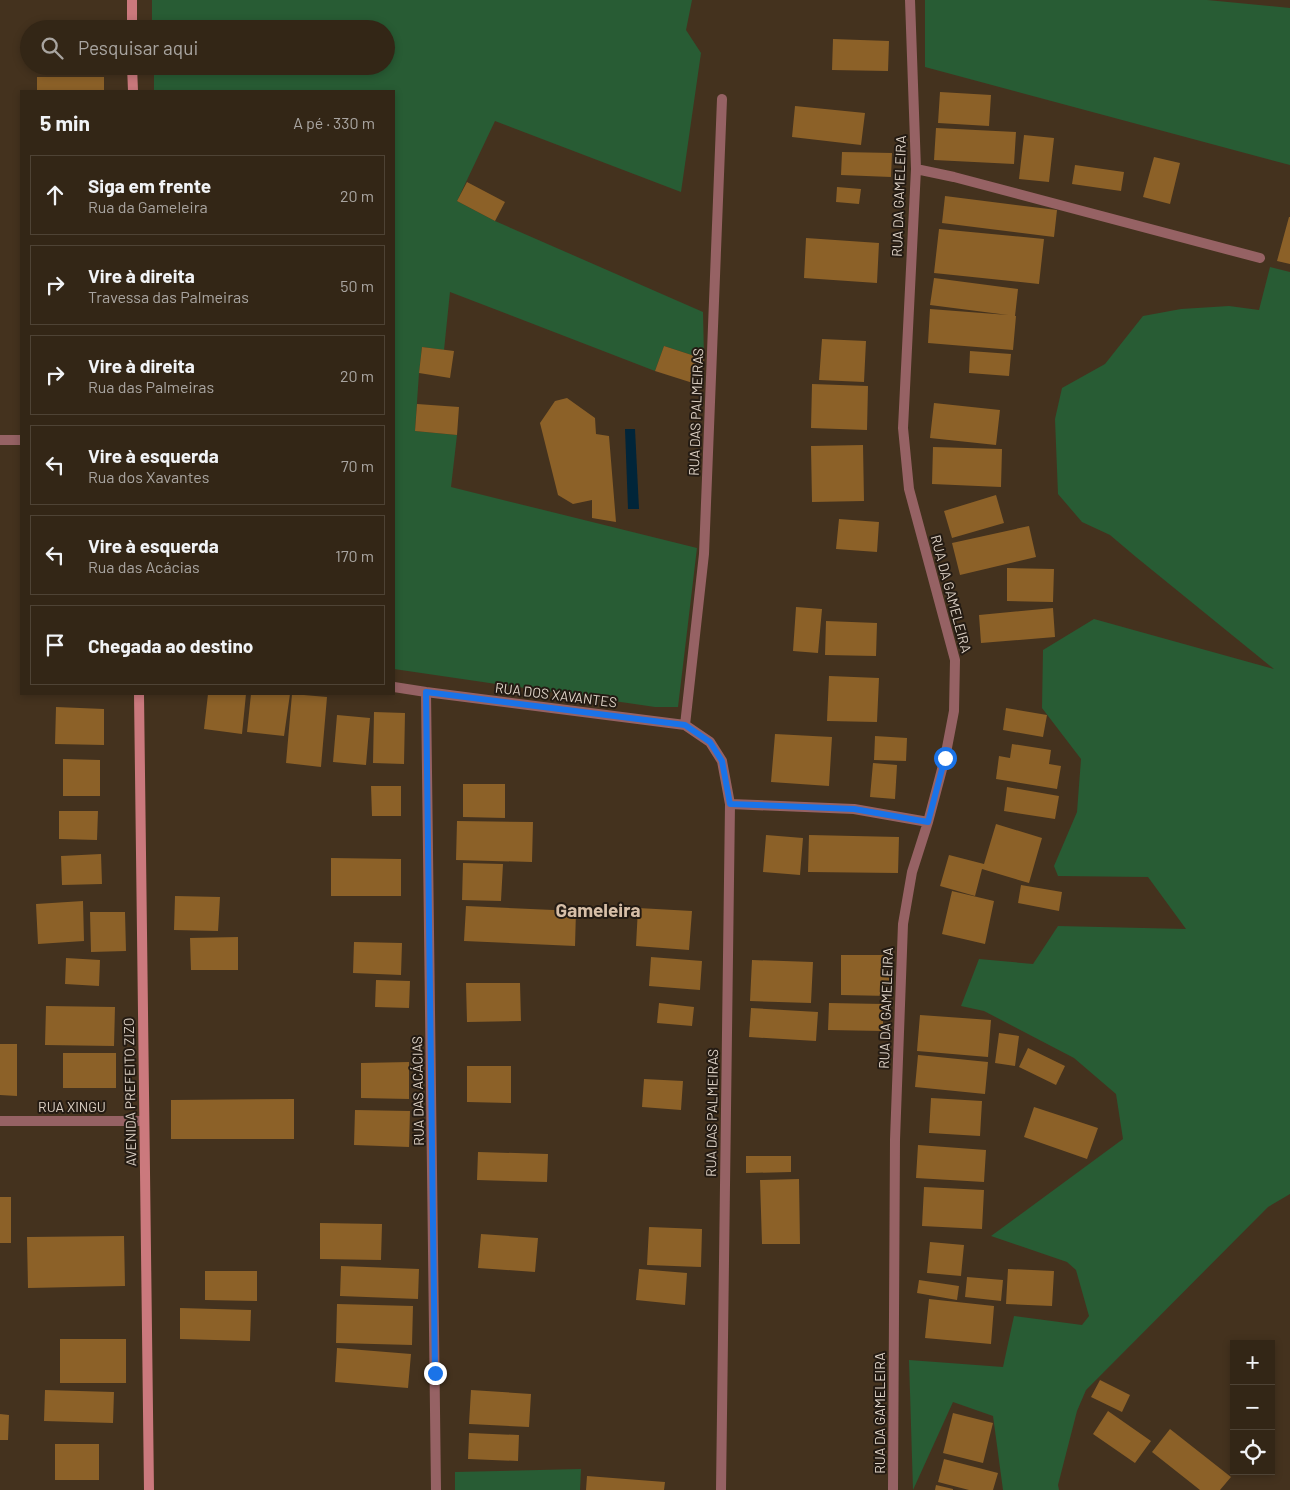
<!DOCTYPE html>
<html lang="pt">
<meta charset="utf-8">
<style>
body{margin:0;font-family:Barlow,sans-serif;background:#3e3223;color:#f1f3f6}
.controls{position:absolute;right:15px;bottom:15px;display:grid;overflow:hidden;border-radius:0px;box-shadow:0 2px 8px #0003}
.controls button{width:45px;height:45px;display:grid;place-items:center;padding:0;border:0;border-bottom:1px solid #4e4335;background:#332616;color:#f1f3f6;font:25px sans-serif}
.stop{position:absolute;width:15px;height:15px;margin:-11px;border:4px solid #1a73e8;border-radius:50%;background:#fff}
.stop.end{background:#1a73e8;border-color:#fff;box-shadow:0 1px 5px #0008}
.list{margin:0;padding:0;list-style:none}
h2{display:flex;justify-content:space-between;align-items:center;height:65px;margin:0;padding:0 20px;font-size:21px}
h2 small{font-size:16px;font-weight:400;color:#a9a5a1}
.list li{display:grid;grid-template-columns:32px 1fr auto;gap:15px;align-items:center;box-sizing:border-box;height:80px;margin:0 10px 10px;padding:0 10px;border:1px solid #4e4335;border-radius:0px}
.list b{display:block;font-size:19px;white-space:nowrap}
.list p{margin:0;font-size:16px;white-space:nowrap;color:#a9a5a1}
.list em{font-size:16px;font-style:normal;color:#a9a5a1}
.icon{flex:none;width:28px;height:28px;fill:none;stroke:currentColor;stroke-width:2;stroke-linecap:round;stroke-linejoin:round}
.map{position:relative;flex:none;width:1290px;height:1490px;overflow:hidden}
.search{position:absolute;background:#332616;box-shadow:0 2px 8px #0003;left:20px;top:20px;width:375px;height:55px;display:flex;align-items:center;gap:12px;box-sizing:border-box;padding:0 18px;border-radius:28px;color:#a9a5a1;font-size:19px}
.panel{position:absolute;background:#332616;box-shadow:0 2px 8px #0003;left:20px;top:90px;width:375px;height:605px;border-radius:0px}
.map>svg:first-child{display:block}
</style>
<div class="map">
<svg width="1290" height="1490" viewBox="0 0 1290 1490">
<rect width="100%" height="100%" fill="#44321e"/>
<path fill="#285c34" d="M152 0H692L686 30 701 53 681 192 495 121 457 201 495 221 703 312 704 359 664 346 655 371 450 292 444 350 422 347 419 373 415 431 457 435 451 487 697 548 678 707H655L394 669V91H154V66H386V29H152Z
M925 0H1207L1290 8V165L925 67Z
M1270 267 1290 272V1194L1268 1207 1086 1390 1077 1411 1058 1485 1059 1490H1003L993 1416 953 1402 913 1490 909 1360 1003 1367 1014 1316 1082 1325 1089 1316 1076 1270 1067 1262 991 1236 1123 1139 1116 1094 1074 1058 984 1011 961 1006 979 959 1033 964 1058 926 1186 929 1148 877 1058 876 1054 866 1077 812 1081 759 1042 708 1043 650 1094 619 1274 669 1136 557 1110 535 1082 522 1058 494 1055 419 1062 388 1105 364 1143 316 1181 309 1229 306 1259 310Z
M581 1469 580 1490H455V1472Z"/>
<path fill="#012539" d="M625 429H635L639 509H628Z"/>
<path fill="#8c6128" d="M833 39 889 41 888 71 832 70Z
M37 77H104V91H37Z
M940 92 991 95 989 126 938 123Z
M795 106 865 113 861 145 792 137Z
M936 128 1016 132 1014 164 934 160Z
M1024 135 1054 138 1049 182 1019 179Z
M842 152 892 153 891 177 841 175Z
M1154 157 1180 163 1170 204 1143 197Z
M1075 165 1124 172 1121 191 1072 184Z
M467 182 505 202 495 221 457 201Z
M837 187 861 189 859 204 836 202Z
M945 196 1057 210 1054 237 942 223Z
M1289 217H1290V264L1277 261Z
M939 229 1044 239 1039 284 934 273Z
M806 238 879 243 877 283 804 278Z
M934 278 1018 289 1015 316H1016L1013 350 928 343 930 309 1008 315 930 305Z
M822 339 866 341 864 382 819 380Z
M664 346 704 359 696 384 655 371Z
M422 347 454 351 450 378 419 373Z
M970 351 1011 354 1009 376 969 373Z
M812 384 868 386 867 430 811 428Z
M567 398 595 418 596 434 609 436 616 522 592 518V500L573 504 558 495 540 423 555 401Z
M934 403 1000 410 996 445 930 438Z
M417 404 459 407 457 435 415 431Z
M863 445 864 501 812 502 811 446Z
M933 447 1002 449 1001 487 932 484Z
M996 495 1004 523 952 538 944 511Z
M839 519 879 522 877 552 836 549Z
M1029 526 1036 557 960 575 952 543Z
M1007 568 1054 569 1053 602 1007 601Z
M796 607 822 609 818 653 793 651Z
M1053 608 1055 637 981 643 979 615Z
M826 621 877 623 876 656 825 655Z
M829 676 879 678 877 722 827 721Z
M208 694H246L242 734 204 729Z
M251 694H290L284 736 247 732Z
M292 694 327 697 321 767 286 763Z
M56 707 104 709V745L55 744Z
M1006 708 1047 715 1043 737 1003 730Z
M374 712 405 713 404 764 373 763Z
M337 715 370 718 366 765 333 762Z
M775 734 832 737 829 786 771 782Z
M875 736 907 738 906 761 874 760Z
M1012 744 1051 750 1049 764 1061 766 1057 789 996 779 999 756 1010 758Z
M63 759 100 760V796H63Z
M873 763 897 765 895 799 870 797Z
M463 784H505V818L463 817Z
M371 786H401V816H372Z
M1007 787 1059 796 1055 819 1004 811Z
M59 811H98L97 840 59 839Z
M457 821 533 822 532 862 456 860Z
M996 824 1042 838 1029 883 982 869 975 896 940 886 949 855 984 864Z
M766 835 803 838 800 875 763 872Z
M809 835 899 837 898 873 808 872Z
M101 854 102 884 62 885 61 856Z
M331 858 401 859V896H331Z
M463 863 503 864 501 901 462 900Z
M1021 885 1062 892 1059 911 1018 903Z
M952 891 994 901 985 944 942 934Z
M175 896 220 897 218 931 174 930Z
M83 901 84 941 38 944 36 904Z
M466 906 576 911 575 946 464 941Z
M638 908 692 911 689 950 636 946Z
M90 912H125L126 951 91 952Z
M238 937V970H191L190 938Z
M354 942 402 943 401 975 353 973Z
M841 955H890L889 996 841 995Z
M651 957 702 961 700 990 649 986Z
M66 958 100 960 99 986 65 984Z
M752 960 813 962 811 1003 750 1001Z
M376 980 410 981 409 1008 375 1007Z
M466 983H520L521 1021 467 1022Z
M659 1003 694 1007 692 1026 657 1023Z
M829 1003 883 1004V1031L828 1030Z
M46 1006 115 1007 114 1046 45 1045Z
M751 1008 818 1012 816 1041 749 1037Z
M920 1015 991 1020 988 1057 917 1051Z
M999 1033 1019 1036 1015 1066 995 1063Z
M0 1044H17V1096L0 1095Z
M1028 1048 1065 1066 1056 1085 1019 1067Z
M63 1053H116V1088H63Z
M918 1055 988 1062 985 1094 915 1087Z
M409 1062V1099L361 1098V1063Z
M467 1066H511V1103L467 1102Z
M644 1079 683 1081 681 1110 642 1107Z
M931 1098 982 1101 980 1136 929 1133Z
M294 1099V1139H171V1100Z
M1034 1107 1098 1128 1087 1159 1024 1137Z
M355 1110 410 1111 409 1147 354 1145Z
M918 1145 986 1150 984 1182 916 1178Z
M478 1152 548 1154 547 1182 477 1180Z
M746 1156H791V1172L746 1173Z
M799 1179 800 1244H762L760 1180Z
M924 1187 984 1190 982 1229 922 1226Z
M0 1197H11V1243H0Z
M320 1223 382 1224 381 1260 320 1259Z
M649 1227 702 1229 701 1267 647 1265Z
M481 1234 538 1238 535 1272 478 1268Z
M124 1236 125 1286 28 1288 27 1237Z
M930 1242 964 1245 961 1276 927 1273Z
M341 1266 419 1269 418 1299 340 1296Z
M639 1269 687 1273 685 1305 636 1300Z
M1008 1269 1054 1271 1052 1306 1006 1304Z
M205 1271H257V1301L205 1300Z
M967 1277 1003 1280 1001 1301 965 1297Z
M919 1280 959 1286 957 1300 917 1293Z
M929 1299 994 1306 991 1344 925 1338Z
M337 1304 413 1306 412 1345 336 1343Z
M180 1308 251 1310 250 1341 180 1339Z
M60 1339H126V1383H60Z
M337 1348 411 1354 408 1388 335 1382Z
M1100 1380 1130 1395 1122 1412 1091 1397Z
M45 1390 114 1392 113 1423 44 1421Z
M471 1390 531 1394 529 1427 469 1424Z
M1108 1411 1151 1441 1135 1463 1093 1434Z
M953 1413 993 1423 983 1463 943 1453Z
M0 1414 9 1415 8 1440H0Z
M1170 1429 1231 1477 1220 1490H1200L1152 1452Z
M469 1433 519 1435 518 1461 468 1459Z
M55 1444H99V1480H55Z
M944 1459 998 1473 993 1490H969L938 1482Z
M587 1476 665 1482 664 1490H586Z
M936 1485 953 1489V1490H935Z"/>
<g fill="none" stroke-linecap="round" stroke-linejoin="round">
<path stroke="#966264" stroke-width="10" d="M916 169 954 177 1260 258
M0 440H21
M394 687 426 692 685 725 710 742 722 761 730 804 721 1490
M426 692 436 1490
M685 725 704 554 722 99
M730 804 854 809 928 822
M0 1121H144
M893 1490 895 1140 903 924 912 872 928 822 945 758 954 711 955 660 909 489 903 428 916 169 910 0"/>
<path stroke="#cb797d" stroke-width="10" d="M132 0V29
M132 66 133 91
M139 694 149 1490"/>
</g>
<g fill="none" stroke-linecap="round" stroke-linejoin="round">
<path stroke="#1a73e8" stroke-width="6" d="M435 1373 426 692 685 725 710 742 722 761 730 804 854 809 928 822 945 758"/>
</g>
<g text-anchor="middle" stroke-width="4" stroke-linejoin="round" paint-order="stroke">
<g font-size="14" fill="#dfd3c7" stroke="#241b13">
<text transform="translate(899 196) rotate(-88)" y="5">RUA DA GAMELEIRA</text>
<text transform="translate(696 412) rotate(-88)" y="5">RUA DAS PALMEIRAS</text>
<text transform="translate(951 594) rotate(75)" y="5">RUA DA GAMELEIRA</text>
<text transform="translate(556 695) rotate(7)" y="5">RUA DOS XAVANTES</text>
<text transform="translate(886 1008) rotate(-88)" y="5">RUA DA GAMELEIRA</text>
<text transform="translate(418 1091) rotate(-91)" y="5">RUA DAS ACÁCIAS</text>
<text transform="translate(130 1092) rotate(-91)" y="5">AVENIDA PREFEITO ZIZO</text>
<text x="72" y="1112">RUA XINGU</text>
<text transform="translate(712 1113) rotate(-89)" y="5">RUA DAS PALMEIRAS</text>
<text transform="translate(880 1413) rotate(-90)" y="5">RUA DA GAMELEIRA</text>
</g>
<g font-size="19" font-weight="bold" fill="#d7bfa8" stroke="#241b13">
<text x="598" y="917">Gameleira</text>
</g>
</g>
</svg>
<div class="controls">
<button>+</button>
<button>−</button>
<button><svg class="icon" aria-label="locate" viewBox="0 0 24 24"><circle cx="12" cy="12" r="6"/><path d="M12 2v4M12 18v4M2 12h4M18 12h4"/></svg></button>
</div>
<div class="stop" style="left:945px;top:758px"></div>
<div class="stop end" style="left:435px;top:1373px"></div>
<div class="search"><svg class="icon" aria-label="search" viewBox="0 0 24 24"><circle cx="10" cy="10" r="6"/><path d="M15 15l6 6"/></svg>Pesquisar aqui</div>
<section class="panel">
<h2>5 min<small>A pé · 330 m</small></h2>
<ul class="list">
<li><svg class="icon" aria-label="ahead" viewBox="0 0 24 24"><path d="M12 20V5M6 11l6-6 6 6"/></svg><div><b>Siga em frente</b><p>Rua da Gameleira</p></div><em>20 m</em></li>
<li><svg class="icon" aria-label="right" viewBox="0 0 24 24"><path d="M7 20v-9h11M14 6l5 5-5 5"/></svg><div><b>Vire à direita</b><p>Travessa das Palmeiras</p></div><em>50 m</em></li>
<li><svg class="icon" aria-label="right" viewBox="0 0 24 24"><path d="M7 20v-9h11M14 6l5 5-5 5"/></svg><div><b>Vire à direita</b><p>Rua das Palmeiras</p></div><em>20 m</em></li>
<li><svg class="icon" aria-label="left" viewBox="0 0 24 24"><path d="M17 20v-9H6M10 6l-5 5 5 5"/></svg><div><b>Vire à esquerda</b><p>Rua dos Xavantes</p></div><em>70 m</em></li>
<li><svg class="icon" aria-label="left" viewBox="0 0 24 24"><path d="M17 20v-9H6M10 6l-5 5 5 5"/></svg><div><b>Vire à esquerda</b><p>Rua das Acácias</p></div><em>170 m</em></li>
<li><svg class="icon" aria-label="arrive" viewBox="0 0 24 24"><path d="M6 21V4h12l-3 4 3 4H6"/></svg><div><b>Chegada ao destino</b></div></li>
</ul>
</section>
</div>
